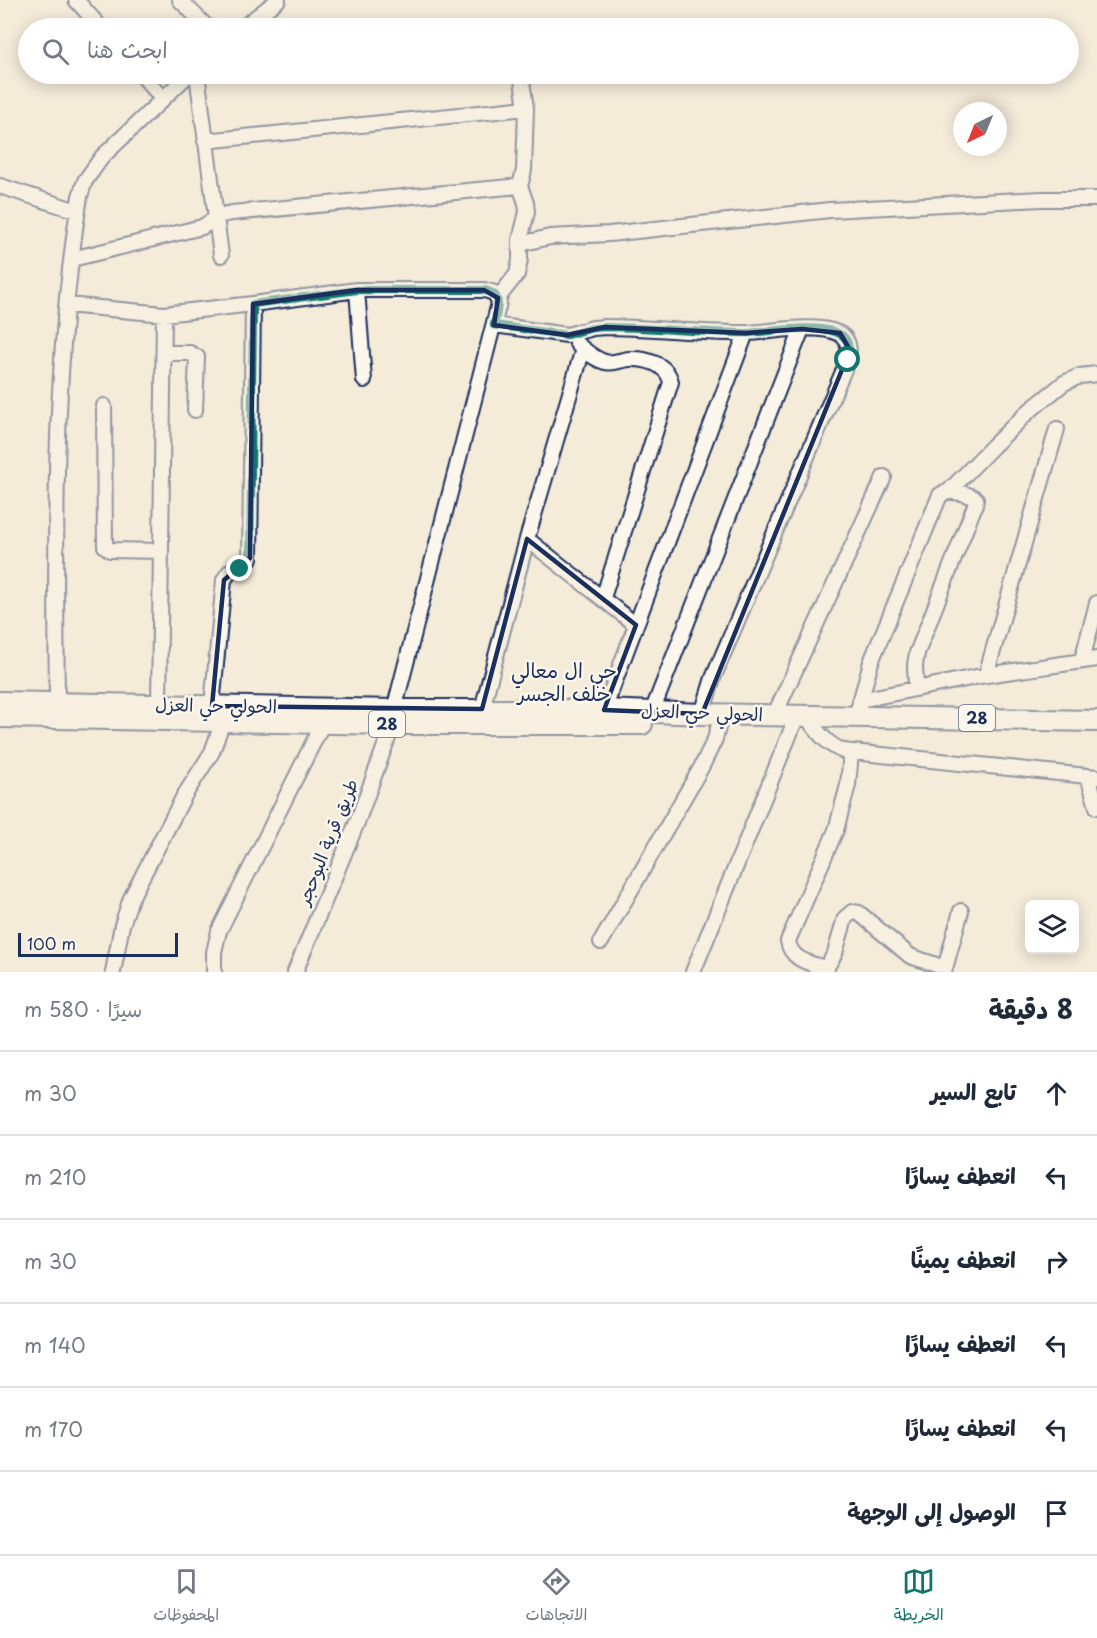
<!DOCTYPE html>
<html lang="ar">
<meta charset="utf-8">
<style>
body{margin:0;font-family:"Playpen Sans","Playpen Sans Arabic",sans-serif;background:#f6f6f7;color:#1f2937;direction:rtl}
.controls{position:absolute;right:18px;bottom:18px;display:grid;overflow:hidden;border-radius:9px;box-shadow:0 3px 15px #0003}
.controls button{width:54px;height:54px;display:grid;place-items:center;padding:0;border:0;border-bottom:2px solid #e0e1e3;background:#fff;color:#1f2937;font:30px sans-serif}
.compass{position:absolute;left:953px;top:102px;width:54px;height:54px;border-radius:50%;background:#fff;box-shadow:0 3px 15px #0003;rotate:223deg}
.scale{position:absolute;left:18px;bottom:15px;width:160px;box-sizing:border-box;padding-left:6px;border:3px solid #1b2f5e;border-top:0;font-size:16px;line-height:21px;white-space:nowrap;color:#1b2f5e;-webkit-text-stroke:4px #fbf7ec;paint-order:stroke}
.stop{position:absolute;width:18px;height:18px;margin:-14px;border:4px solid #0f766e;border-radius:50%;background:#fff}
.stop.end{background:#0f766e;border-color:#fff;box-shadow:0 2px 6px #0008}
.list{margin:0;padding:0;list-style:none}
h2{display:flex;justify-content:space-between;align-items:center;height:78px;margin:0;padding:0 24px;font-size:26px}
h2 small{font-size:20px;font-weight:400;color:#747a83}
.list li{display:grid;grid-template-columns:39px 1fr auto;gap:18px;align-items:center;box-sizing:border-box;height:84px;padding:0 24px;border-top:2px solid #e0e1e3}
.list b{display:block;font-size:22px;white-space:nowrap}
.list em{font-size:20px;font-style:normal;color:#747a83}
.icon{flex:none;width:33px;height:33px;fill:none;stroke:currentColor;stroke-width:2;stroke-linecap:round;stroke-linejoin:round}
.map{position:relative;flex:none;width:1097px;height:972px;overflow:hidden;direction:ltr}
.search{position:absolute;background:#fff;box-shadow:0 3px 15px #0003;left:18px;right:18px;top:18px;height:66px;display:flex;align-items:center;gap:15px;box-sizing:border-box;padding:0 21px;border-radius:33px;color:#747a83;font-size:22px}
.sheet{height:582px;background:#fff}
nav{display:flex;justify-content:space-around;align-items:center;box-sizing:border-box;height:84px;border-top:2px solid #e0e1e3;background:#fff;font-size:16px;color:#747a83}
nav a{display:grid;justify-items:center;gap:3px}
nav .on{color:#0f766e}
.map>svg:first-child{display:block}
</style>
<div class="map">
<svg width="1097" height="972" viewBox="0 0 1097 972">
<rect width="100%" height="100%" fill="#f4ebd9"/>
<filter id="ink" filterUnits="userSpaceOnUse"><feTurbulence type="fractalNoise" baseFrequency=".0167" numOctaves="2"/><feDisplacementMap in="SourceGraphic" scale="12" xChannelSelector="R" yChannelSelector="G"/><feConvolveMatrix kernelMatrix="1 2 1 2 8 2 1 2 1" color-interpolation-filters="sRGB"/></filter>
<g filter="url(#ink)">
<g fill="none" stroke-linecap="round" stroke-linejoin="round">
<defs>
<path id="minor" d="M76 0 101 28
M180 0 208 28
M242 28 278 0
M141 74 162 98
M197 74 221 255
M205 141 526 108
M0 186 77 211
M520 244 550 237 609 234 830 210 1041 199H1097
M72 259 202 227 222 215 232 213 520 186
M357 290 364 380
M498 298 517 274 520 260V240L527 212 526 203 520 186 524 170 526 108 521 74
M67 305 164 314 253 304 357 290H484L495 293 499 303 394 710
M494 325 567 335 593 328 605 327C652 327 699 334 747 333 772 332 814 323 838 333 849 338 850 349 848 360L713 678 702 714
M577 344C586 351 594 359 605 362 614 364 620 360 629 359 646 358 667 364 671 382L603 598
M164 353H190L197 357 195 410
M104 406 105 546 110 550 161 551
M949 491 993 446 1028 412 1064 383 1080 376 1097 374
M527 539 636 625
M1082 660 1097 603
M986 675 1057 429
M860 700 986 675 1097 659
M57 702C55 533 53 363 80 196L85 181 102 157 189 74
M159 704 164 314
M212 706 224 580 230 571 245 567 250 558 253 304
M482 709 527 539 583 349
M604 710 746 333
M652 712 802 329
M774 716 884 477
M806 716C817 731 826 744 843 751L1097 777
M856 717 871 662 940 495C949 489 967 493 976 499L975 505 917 653 915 665 916 688
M1088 776 1097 807
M601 942 702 766 715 739 719 724
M827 969C811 963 791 961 788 941L836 830 848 785 851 753
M113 972 122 925 131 898 184 796 212 752 223 721
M214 972V952L219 931 323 723
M295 972 358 820 393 724
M693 972 797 716
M824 972 835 953 845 918 852 912 859 913 910 956 945 968
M944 972 961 911"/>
<path id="highway" d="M0 702 394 710H604L702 714 1097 721
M0 717 393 724H642"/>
</defs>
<use href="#minor" stroke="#1b2f5e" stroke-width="18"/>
<use href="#highway" stroke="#1b2f5e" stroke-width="24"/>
<use href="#minor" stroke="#fbf7ec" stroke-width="14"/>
<use href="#highway" stroke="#fbf7ec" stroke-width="20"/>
</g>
</g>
<g fill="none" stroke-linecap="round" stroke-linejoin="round" filter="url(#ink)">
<path stroke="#0f766e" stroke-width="8" d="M240 569 248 563 250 558 253 304 357 290H484C505 294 497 310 494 325L567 335 593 328 604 327C652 327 699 333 747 333 772 332 814 323 838 333 850 338 850 349 848 360"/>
</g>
<path d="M0 0H1097V972H0ZM357 290H484L498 298 494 325 567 335 605 327 746 333 802 329 840 333 850 350 702 714 604 710 636 625 527 539 482 709 212 706 224 580 250 558 253 304Z" fill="#f4ebd9" fill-opacity=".55" fill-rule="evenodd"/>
<path fill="none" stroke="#1b2f5e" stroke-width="4.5" stroke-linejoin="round" d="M357 290H484L498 298 494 325 567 335 605 327 746 333 802 329 840 333 850 350 702 714 604 710 636 625 527 539 482 709 212 706 224 580 250 558 253 304Z"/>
<g text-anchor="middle" stroke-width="5" stroke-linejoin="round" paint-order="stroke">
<g fill="#fbf7ec" stroke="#5e6b89" stroke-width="1.5">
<rect x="959" y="705" width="36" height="26" rx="4.5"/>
<rect x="369" y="711" width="36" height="26" rx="4.5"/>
</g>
<g font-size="16" font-weight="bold" fill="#1b2f5e">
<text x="977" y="724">28</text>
<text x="387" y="730">28</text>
</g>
<g font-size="18" fill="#1b2f5e" stroke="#fbf7ec">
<text transform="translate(216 706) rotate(1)" y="6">الحولي حي العزل</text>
<text transform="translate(702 713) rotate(2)" y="6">الحولي حي العزل</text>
<text transform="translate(328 842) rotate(-68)" y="6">طريق قرية البوحجر</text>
</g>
<g font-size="20" fill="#1b2f5e" stroke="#fbf7ec">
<text x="564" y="678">حي ال معالي<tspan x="564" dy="23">خلف الجسر</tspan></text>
</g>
</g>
</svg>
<div class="controls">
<button><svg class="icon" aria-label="layers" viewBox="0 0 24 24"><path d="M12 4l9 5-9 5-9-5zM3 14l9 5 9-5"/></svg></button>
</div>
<svg class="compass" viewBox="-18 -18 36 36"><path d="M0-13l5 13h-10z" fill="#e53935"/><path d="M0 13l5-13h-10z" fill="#747a83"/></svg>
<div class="scale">100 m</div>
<div class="stop" style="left:848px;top:360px"></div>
<div class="stop end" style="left:240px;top:569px"></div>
<div class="search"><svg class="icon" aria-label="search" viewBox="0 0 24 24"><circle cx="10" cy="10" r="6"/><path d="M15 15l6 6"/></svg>ابحث هنا</div>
</div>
<section class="sheet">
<h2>8 دقيقة<small>سيرًا · 580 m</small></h2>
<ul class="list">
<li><svg class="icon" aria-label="ahead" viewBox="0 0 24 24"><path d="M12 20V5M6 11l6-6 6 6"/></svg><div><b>تابع السير</b></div><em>30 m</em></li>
<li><svg class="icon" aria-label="left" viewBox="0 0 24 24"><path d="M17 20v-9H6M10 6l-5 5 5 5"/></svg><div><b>انعطف يسارًا</b></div><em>210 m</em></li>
<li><svg class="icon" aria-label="right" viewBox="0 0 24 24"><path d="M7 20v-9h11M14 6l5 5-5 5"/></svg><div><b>انعطف يمينًا</b></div><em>30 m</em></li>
<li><svg class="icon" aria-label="left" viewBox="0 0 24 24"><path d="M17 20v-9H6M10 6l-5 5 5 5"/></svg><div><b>انعطف يسارًا</b></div><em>140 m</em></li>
<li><svg class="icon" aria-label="left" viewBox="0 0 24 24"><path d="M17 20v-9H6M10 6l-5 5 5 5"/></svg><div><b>انعطف يسارًا</b></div><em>170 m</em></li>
<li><svg class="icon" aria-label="arrive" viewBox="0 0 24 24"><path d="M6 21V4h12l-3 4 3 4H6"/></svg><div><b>الوصول إلى الوجهة</b></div></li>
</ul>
</section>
<nav>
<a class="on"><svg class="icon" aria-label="map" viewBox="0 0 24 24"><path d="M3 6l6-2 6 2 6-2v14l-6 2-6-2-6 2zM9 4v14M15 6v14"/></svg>الخريطة</a>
<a><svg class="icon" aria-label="directions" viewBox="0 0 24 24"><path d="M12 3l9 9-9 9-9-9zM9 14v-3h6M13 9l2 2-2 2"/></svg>الاتجاهات</a>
<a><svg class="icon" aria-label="saved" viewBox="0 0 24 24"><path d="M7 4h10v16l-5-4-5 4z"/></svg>المحفوظات</a>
</nav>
